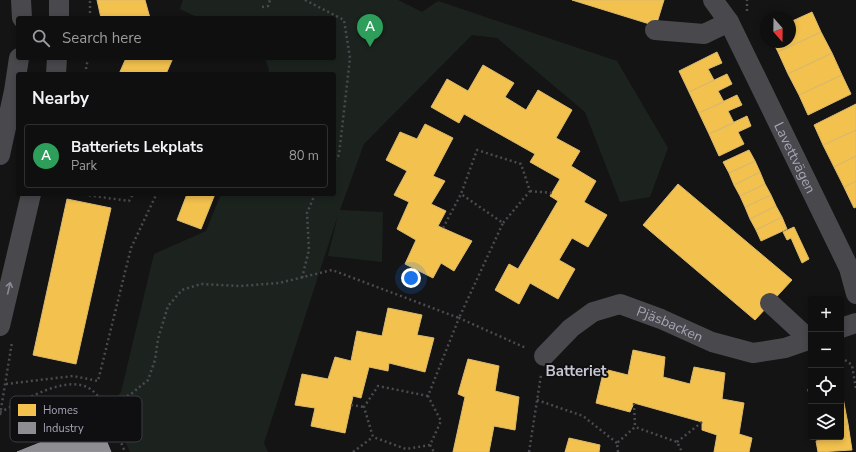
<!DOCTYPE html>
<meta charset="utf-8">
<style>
body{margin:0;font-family:"Nunito Sans",sans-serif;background:#1d1d1d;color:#f1f3f6}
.controls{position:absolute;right:12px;bottom:12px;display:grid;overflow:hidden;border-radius:4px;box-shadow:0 2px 6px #0003}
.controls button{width:36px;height:36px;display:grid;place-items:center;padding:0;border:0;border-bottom:1px solid #2f2f2f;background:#0f0f0f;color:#f1f3f6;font:20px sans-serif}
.compass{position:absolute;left:760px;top:12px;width:36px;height:36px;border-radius:50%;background:#0f0f0f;box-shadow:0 2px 6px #0003;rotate:160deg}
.you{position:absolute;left:411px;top:278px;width:14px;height:14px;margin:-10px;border:3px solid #fff;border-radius:50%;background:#1a73e8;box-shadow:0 0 0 6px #1a73e833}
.badge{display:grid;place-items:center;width:26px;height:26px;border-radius:50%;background:#d93025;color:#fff;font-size:13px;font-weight:700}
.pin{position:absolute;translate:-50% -33px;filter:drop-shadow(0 1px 2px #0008)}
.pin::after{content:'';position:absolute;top:21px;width:14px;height:12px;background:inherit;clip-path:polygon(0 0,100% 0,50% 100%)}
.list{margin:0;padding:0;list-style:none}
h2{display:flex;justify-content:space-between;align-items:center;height:52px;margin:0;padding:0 16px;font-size:17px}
h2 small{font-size:13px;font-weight:400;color:#9b9c9e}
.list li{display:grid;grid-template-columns:26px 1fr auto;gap:12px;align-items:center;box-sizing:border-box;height:64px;margin:0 8px 8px;padding:0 8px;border:1px solid #2f2f2f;border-radius:4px}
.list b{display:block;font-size:15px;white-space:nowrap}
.list p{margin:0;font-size:13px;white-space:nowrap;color:#9b9c9e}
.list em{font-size:13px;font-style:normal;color:#9b9c9e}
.icon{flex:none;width:22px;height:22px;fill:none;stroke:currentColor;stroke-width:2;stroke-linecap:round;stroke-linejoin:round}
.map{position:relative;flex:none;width:856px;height:452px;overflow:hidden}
.search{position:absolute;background:#0f0f0f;box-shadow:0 2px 6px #0003;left:16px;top:16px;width:320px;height:44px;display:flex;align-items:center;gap:10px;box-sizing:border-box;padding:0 14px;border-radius:4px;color:#9b9c9e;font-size:15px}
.panel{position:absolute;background:#0f0f0f;box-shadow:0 2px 6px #0003;left:16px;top:72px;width:320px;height:124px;border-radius:4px}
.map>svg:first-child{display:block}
</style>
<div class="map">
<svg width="856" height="452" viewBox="0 0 856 452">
<rect width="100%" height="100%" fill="#141414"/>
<path fill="#1c231e" d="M183 0H398L422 12 438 1 617 61 668 148 650 197 620 202 585 112 497 38 472 35 364 144 340 210 383 212 382 262 328 256 338 215 264 443 268 452H130L109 406 121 392 154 254 206 231 221 194H334V74H268L269 70 265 58H334V18H199L180 9Z"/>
<path fill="#f2c14e" stroke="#dbb96d" d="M97 0H145L150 18H101Z
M572 0H664L656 26Z
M812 12 821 32 778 52 773 42H790V22Z
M821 32 832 53 788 74 778 52Z
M717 52 722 63 708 69 714 80 689 92 679 71Z
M832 53 842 75 799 95 788 74Z
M126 58H173L166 74H119Z
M483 65 514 83 505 97 526 110 538 90 572 110 556 138 580 151 571 166 596 181 584 202 607 215 588 247 572 238 559 260 575 269 558 299 530 283 519 304 495 290 509 264 518 269 558 201 550 196 560 179 530 162 535 154 464 114 459 123 431 107 447 79 468 91Z
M727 74 732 84 718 91 724 102 699 113 689 92Z
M842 75 851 94 808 115 799 95Z
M737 95 742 105 728 111 734 123 709 134 699 113Z
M856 104V130L823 145 814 125Z
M747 116 751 126 738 132 744 144 719 156 709 134Z
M425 124 453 138 433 176 445 181 431 204 446 211 438 226 472 241 454 271 441 263 433 278 405 264 416 240 397 229 409 202 394 195 407 171 386 160 400 132 417 139Z
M856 130V156L834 167 823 145Z
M749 150 755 161 729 173 723 162Z
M856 156V181L844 187 834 167Z
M755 161 760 172 734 185 729 173Z
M760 172 765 184 740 196 734 185Z
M856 181V207L854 208 844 187Z
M678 184 792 280 755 320 643 225Z
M765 184 771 195 745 207 740 196Z
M187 194H215L201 229 177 220Z
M771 195 776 206 750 219 745 207Z
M67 199 111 208 76 364 33 355Z
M776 206 782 217 756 230 750 219Z
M782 217 787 229 761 241 756 230Z
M794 227 809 259 802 263 791 238 787 240 783 232Z
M388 308 422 315 417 335 434 338 425 372 389 363 388 371 369 367 361 398 353 396 345 433 311 426 315 408 295 405 302 374 328 379 335 357 351 361 357 331 382 336Z
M633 350 665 357 663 377 690 384 694 367 725 373 722 399 744 403 739 434 752 438 749 452H714L717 435 702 430V422L634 403 630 412 596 403 604 369 628 375Z
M468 359 499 366 495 391 519 397 515 430 494 426 489 452H453L465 397 458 394Z
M808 389H811V404H810Z
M843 398 848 424 841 425V399Z
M848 424 852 450 818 452 816 441 825 439V437H841V425Z
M569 438 600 445 599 452H565Z"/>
<path fill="#8d8d92" stroke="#94949d" d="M73 399 92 406 111 452H17L47 440 37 412Z"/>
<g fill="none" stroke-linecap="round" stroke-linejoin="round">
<path stroke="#4a4a50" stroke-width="2.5" stroke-dasharray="2 3" stroke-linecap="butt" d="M305 0 344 20 350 58 339 155 334 161
M262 7 268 6 270 0
M747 11V0
M90 18V0
M85 74 88 58
M530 191 552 193
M79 194 129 201 133 194
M443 228 461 194
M302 278 309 250 307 213 315 194
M841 357 852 365 856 389
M6 384 73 376 98 381 131 248 156 195
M428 396 378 386 364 407 373 437 406 449 430 445 441 421 428 396 459 318 526 348
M537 400 583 416 617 443
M634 403 635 427
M351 405 364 407
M105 408 131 394 148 380 155 360 158 339 168 306 182 290 201 284 240 286 279 283 332 270 459 318 503 223 461 194 477 150 521 164 530 191 503 223
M0 412C25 401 73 368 96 394 110 410 117 433 125 452
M0 415 12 342
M677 442 702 422
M430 445 434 452
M353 452 373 437
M529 452 541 375
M618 452 617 443 635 427 677 442 682 452"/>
<g stroke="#49484d" stroke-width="20">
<path d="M21 0 22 18"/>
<path id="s1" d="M713 0 729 22 849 268 856 294"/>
<path d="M59 18V0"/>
<path d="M655 30 704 34 729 22"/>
<path d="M56 74 57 58"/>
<path d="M0 155 14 91 19 58"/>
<path d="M770 303 809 339"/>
<path d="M0 326 31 194"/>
<path d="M841 328 856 323"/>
<path id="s2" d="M544 356 571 328 593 312 620 304 661 319 712 342 753 353 785 348 811 339"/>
</g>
</g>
<defs><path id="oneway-shaft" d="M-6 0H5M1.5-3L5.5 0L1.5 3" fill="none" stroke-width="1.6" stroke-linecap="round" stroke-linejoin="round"/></defs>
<use stroke="#898a96" href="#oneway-shaft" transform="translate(9 288) rotate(-77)"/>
<g text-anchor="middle" stroke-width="4" stroke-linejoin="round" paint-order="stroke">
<g font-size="14" fill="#a4a6b6" stroke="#0f0e10">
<text dy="5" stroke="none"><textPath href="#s1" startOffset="178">Lavettvägen</textPath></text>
<text dy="5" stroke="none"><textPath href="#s2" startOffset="148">Pjäsbacken</textPath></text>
</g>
<g font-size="15" font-weight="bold" fill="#c6c6d2" stroke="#0f0e10">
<text x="576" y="376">Batteriet</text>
</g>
</g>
<rect x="10" y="396" width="132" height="46" rx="6" fill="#0f0e10" stroke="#3c3c42" stroke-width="1"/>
<rect x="18" y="404" width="18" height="12" fill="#f2c14e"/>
<rect x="18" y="422" width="18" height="12" fill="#8d8d92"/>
<g font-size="11" fill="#a4a6b6">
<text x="43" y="414">Homes</text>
<text x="43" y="432">Industry</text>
</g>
</svg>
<div class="controls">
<button>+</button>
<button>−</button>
<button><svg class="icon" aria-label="locate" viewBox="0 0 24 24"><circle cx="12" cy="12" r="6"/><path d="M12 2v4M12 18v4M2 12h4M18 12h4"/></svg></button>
<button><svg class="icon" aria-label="layers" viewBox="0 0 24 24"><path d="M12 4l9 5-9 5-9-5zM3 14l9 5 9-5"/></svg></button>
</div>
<svg class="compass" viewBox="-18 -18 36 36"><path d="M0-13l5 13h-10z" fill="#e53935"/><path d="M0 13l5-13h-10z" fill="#9b9c9e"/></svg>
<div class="you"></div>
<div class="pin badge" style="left:370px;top:47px;background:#2e9e5b">A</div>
<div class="search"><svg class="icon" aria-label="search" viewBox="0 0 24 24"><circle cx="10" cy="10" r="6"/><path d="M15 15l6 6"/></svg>Search here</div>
<section class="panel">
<h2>Nearby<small></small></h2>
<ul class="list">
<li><span class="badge" style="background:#2e9e5b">A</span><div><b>Batteriets Lekplats</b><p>Park</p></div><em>80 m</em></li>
</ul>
</section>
</div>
